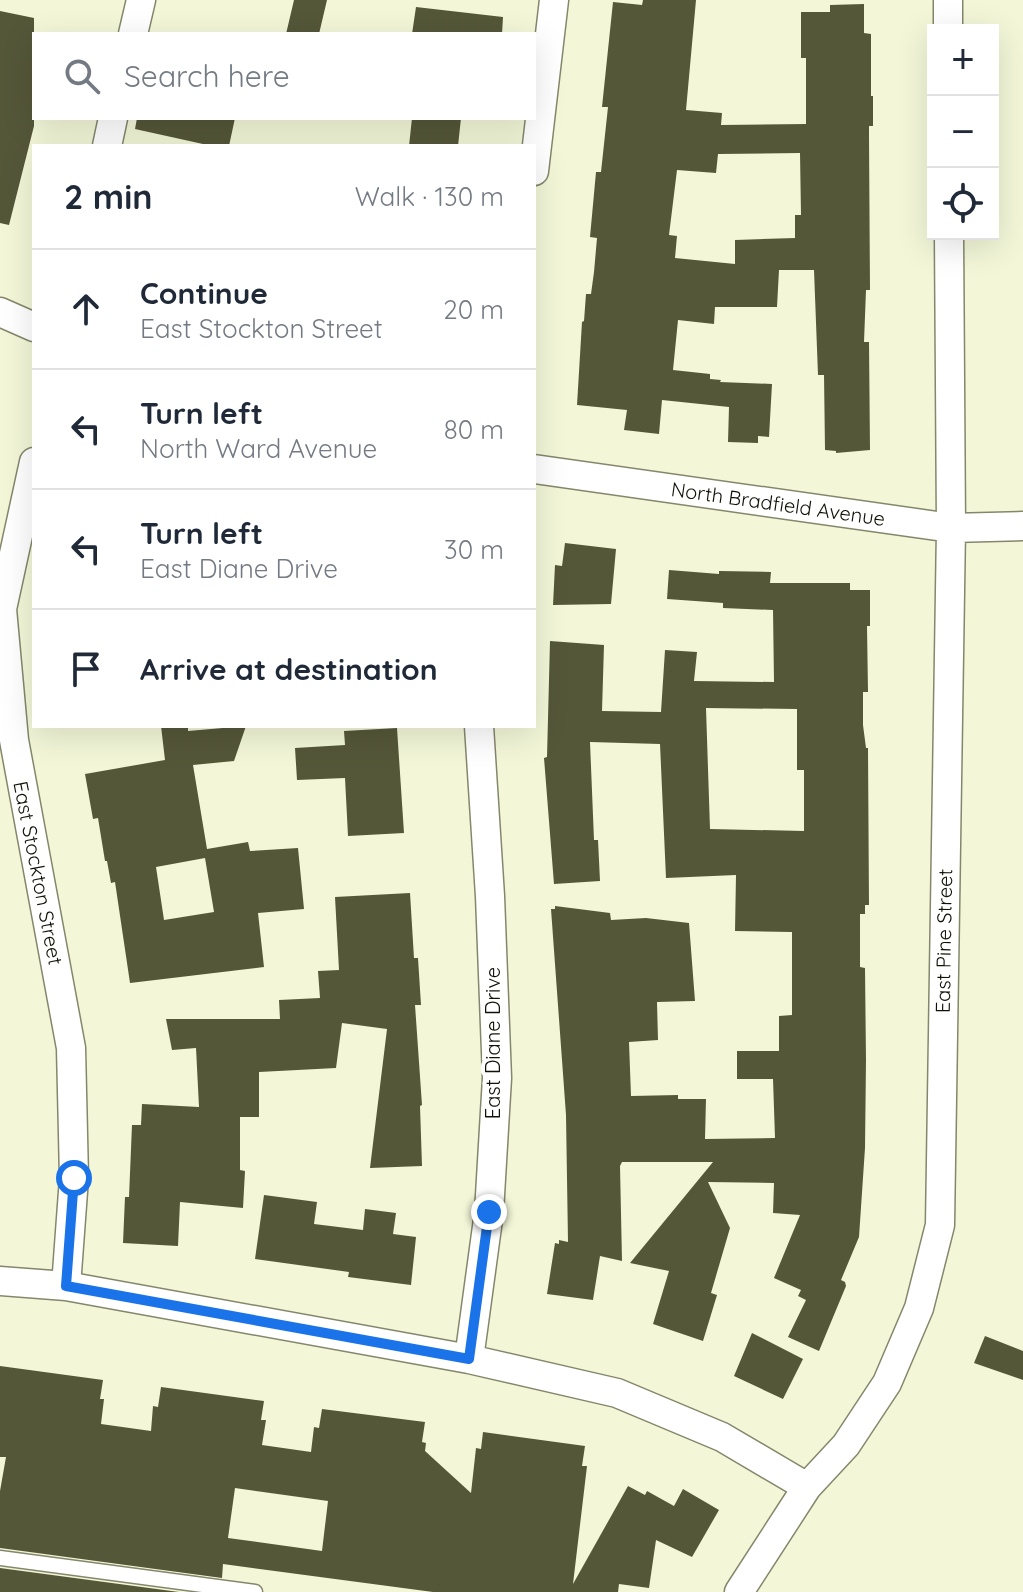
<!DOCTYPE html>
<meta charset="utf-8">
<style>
body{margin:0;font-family:Quicksand,sans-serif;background:#f6f6f7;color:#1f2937}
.controls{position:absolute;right:24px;top:24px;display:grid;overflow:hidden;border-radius:0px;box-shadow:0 8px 32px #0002}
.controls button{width:72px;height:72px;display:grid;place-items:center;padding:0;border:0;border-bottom:2px solid #e0e1e3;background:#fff;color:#1f2937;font:40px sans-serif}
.stop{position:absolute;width:24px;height:24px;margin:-18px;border:6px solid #1a73e8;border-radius:50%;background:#fff}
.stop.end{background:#1a73e8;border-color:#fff;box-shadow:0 2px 8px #0008}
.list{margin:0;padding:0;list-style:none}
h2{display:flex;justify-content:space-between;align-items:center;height:104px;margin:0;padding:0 32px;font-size:34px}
h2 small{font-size:26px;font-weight:400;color:#747a83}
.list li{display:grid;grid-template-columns:52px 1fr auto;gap:24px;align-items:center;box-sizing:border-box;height:120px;padding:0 32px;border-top:2px solid #e0e1e3}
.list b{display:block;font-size:30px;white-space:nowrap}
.list p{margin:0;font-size:26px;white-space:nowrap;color:#747a83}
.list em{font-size:26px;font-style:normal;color:#747a83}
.icon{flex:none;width:44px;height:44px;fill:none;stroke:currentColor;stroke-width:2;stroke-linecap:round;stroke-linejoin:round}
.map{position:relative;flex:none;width:1023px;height:1592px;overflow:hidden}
.search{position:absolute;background:#fff;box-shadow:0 8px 32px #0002;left:32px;top:32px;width:504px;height:88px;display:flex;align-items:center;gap:20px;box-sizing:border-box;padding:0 28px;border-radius:0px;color:#747a83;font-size:30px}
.panel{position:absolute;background:#fff;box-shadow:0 8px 32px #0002;left:32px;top:144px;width:504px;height:584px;border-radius:0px}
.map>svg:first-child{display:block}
</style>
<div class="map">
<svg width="1023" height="1592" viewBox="0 0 1023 1592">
<rect width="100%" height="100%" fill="#f3f7d8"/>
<path fill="#555739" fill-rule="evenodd" d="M294 0H327L319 34H286Z
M643 0H696L686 110 722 113 721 125 806 124V58H801V12H830V5L864 4V33L871 34V96H873V126H869V136L870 290H866L864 342H869L870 450 836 453V451L825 450 824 375H818L814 270H779L777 307H715L714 324 678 320 673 370 710 374V379L721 380 720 382 772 384 769 437 758 436V443L728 442 729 407 662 400 659 434 624 430 627 410 577 405 582 322 584 321 586 294H591L594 272 597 238 590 237 596 172H601L608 107H602L613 2 642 5ZM800 153 801 215H795V238L735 240V264L675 258 677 236 669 235 677 170 716 173 718 154Z
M416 7 503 17 502 34H412Z
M0 11 34 18V126L9 225 0 223Z
M137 118H235L229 146H212L135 129Z
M412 118H461L458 146H409Z
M565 543 616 549 611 604 553 605 555 565 562 566Z
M669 570 719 574V571L771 572 770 583H850V590H870V626H867L868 692H863V725L866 748H868L869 905H865V914H860V967L865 968 866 1060 865 1148 859 1237 841 1280 845 1282 846 1286 819 1351 788 1337 806 1300 798 1296 801 1290 774 1278 800 1215 773 1213 774 1183 708 1182 730 1228 711 1293 717 1295 703 1341 653 1324 669 1271 630 1263 713 1162H622L620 1166 622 1261 600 1256 593 1300 547 1294 555 1243 559 1244V1240L568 1242 566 1115 551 909H555V906L610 913 611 920 646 918 689 923 695 1001 657 1002 658 1040 629 1042 631 1096 678 1095V1099H706L705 1139 775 1138 773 1079H737V1051H779V1016L792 1015V932L735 931 736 875 666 878 660 744 590 742 594 840H598L600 881 554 884 544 758 547 757 550 641 604 645 602 711 661 712 665 650 697 652 694 681 774 682 773 610 723 608V603L667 599ZM706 708 797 709V770H804V831L710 829Z
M161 726H188V731L246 726 234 761 193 765 207 849 248 842 250 851 298 848 304 909 258 913 264 967 130 983 115 882 111 883 107 861H105L98 818 93 819 85 774 165 760ZM205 858 214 912 164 920 156 867Z
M397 728 404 833 348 836 345 778 297 780 295 748 345 745 344 731Z
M410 893 414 958H418L421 1005H415L422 1105 420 1106 422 1166 370 1168 387 1029 342 1023 336 1068 259 1072V1117H240V1170L245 1171 243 1208 180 1202 178 1246 123 1243 125 1197H129L132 1125H141L142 1104 199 1107 196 1048 172 1050 166 1019H280L279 1000 320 998 318 971 339 970 335 897Z
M264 1195 317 1202 314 1224 363 1230 365 1209 396 1213 393 1234 416 1237 411 1285 348 1277 349 1272 255 1259Z
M752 1333 803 1359 783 1399 734 1376Z
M985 1336 1023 1351V1380L974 1363Z
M0 1366 103 1380 100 1399H104L101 1424 151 1431 153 1406 158 1407 161 1387 264 1401 261 1420H266L262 1445 311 1452 314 1427 319 1428 322 1409 425 1422 422 1442 426 1443 425 1451 471 1493 476 1448 481 1449 483 1432 585 1446 582 1466H587L573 1584 628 1486 645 1495 647 1491 674 1506 683 1489 719 1510 692 1557 656 1540 649 1588 619 1584 618 1592H433L223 1564 222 1578 0 1548V1491L6 1457H0ZM235 1488 328 1501 322 1551 228 1538Z
M0 1568 179 1592H0Z"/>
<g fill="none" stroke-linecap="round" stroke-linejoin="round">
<defs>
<path id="lane" d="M0 1558 255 1592"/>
<path id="street" d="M948 0V30
M133 34 141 0
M107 146 113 118
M534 171 554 0
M0 312 34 327
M34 462 2 609 14 740 71 1048 74 1178 66 1286
M534 469 951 528 1023 526
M0 1281 66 1286 469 1359 617 1393 722 1437 807 1487
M469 1359 489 1212 497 1078 490 896 479 726
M739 1592 807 1487 846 1445 887 1383 919 1308 940 1225 951 528 949 234"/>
</defs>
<use href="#lane" stroke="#84876b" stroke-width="17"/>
<use href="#street" stroke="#84876b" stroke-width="31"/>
<use href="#lane" stroke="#fff" stroke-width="14"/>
<use href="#street" stroke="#fff" stroke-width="28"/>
</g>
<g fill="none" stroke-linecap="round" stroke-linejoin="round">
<path stroke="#1a73e8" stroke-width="10" d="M74 1178 66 1286 469 1359 489 1212"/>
</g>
<g text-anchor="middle" stroke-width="8" stroke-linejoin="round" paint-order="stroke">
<g font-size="20" fill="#111107" stroke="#fff">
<text transform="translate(778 504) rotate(8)" y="7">North Bradfield Avenue</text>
<text transform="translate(38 873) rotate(79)" y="7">East Stockton Street</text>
<text transform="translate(944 941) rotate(-89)" y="7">East Pine Street</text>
<text transform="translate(493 1043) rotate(-90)" y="7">East Diane Drive</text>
</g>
</g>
</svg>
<div class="controls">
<button>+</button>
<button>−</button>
<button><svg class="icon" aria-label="locate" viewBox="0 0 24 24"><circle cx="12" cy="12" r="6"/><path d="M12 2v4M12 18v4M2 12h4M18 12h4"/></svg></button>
</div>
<div class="stop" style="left:74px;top:1178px"></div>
<div class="stop end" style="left:489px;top:1212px"></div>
<div class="search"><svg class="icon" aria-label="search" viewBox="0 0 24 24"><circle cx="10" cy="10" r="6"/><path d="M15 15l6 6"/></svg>Search here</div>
<section class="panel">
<h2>2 min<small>Walk · 130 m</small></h2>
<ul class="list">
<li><svg class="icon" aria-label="ahead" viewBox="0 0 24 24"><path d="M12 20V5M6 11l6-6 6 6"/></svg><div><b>Continue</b><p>East Stockton Street</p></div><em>20 m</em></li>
<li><svg class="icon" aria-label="left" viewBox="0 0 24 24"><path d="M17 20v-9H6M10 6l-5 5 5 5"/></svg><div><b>Turn left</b><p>North Ward Avenue</p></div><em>80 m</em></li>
<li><svg class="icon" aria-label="left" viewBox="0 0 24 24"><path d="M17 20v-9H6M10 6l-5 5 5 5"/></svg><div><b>Turn left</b><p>East Diane Drive</p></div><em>30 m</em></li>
<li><svg class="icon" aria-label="arrive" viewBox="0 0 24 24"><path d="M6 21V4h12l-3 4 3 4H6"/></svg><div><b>Arrive at destination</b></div></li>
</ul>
</section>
</div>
